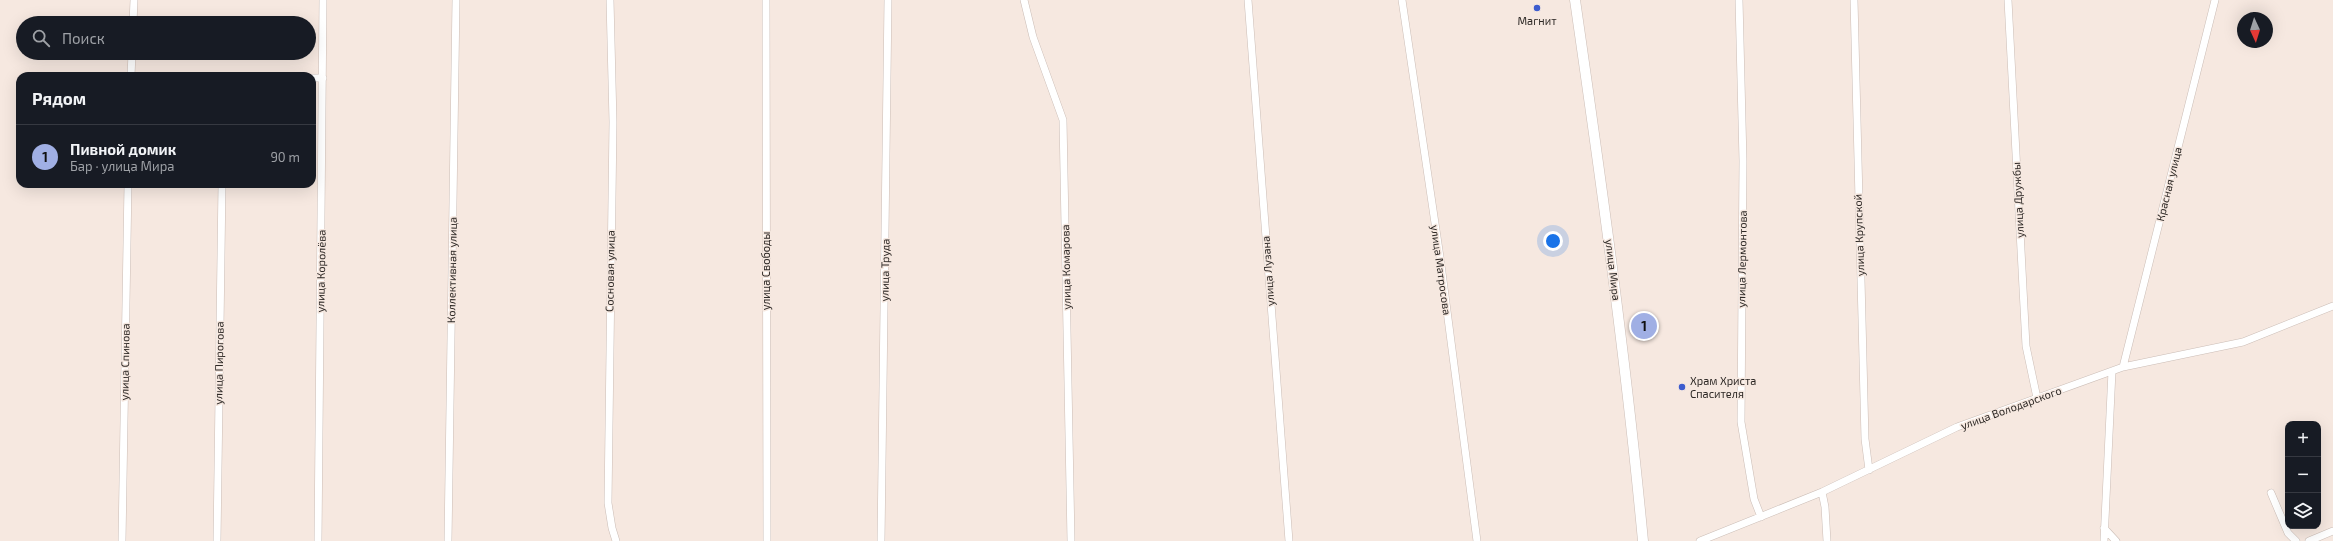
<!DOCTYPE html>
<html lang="ru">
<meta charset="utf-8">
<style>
body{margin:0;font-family:"Exo 2",sans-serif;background:#20242c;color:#f1f3f6}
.controls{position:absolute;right:12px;bottom:12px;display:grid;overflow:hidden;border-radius:8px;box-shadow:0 4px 16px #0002}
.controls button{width:36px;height:36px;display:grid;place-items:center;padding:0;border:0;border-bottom:1px solid #363941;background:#171b24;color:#f1f3f6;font:20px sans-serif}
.compass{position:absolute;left:2237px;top:12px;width:36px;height:36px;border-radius:50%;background:#171b24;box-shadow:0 4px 16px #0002;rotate:176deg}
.you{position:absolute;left:1553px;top:241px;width:14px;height:14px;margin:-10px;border:3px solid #fff;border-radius:50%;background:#1a73e8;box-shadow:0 0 0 6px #1a73e833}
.badge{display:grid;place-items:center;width:26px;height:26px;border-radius:50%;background:#a0afe4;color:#111;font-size:13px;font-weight:700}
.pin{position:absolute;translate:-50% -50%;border:2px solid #fff;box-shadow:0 1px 4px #0006}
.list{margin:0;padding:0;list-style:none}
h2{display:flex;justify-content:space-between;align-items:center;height:52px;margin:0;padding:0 16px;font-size:17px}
h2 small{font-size:13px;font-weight:400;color:#9ea1a6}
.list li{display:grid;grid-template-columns:26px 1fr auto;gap:12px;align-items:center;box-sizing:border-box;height:64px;padding:0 16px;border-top:1px solid #363941}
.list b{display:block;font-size:15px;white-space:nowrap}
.list p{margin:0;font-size:13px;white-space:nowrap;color:#9ea1a6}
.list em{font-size:13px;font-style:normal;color:#9ea1a6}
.icon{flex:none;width:22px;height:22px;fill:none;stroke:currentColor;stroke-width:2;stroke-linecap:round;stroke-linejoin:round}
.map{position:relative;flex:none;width:2333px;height:541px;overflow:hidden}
.search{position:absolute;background:#171b24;box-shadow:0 4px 16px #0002;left:16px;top:16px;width:300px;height:44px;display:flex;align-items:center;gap:10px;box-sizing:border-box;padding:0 14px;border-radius:22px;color:#9ea1a6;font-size:15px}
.panel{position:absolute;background:#171b24;box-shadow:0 4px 16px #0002;left:16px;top:72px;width:300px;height:116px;border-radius:12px}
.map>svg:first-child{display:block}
</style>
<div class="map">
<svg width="2333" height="541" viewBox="0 0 2333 541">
<rect width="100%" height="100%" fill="#f6e8e0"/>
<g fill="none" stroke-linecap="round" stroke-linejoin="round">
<defs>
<path id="street" d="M610 0 613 122 608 503 612 528 616 541
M766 0 767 541
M1024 0 1033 37 1063 120 1071 541
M1248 0 1289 541
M1402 0 1440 257 1477 541
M1739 0 1743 161 1741 422 1754 499 1761 517
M1854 0 1865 439 1869 470
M2008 0 2026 346 2037 398
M133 23 134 0
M131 76 132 53
M235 76H252
M312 78H323
M2123 367 2215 0
M1822 492 1825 507 1827 541
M2271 493 2288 533 2296 541
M2104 528 2116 541
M122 541 128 184
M217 541 222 184
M318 541 323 0
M448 541 456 0
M881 541 888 0
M1700 541 1822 492 1957 427 2123 367 2243 342 2333 306
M2104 541 2112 371
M2309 541 2333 531"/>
<path id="secondary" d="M1575 0C1601 180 1626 360 1643 541"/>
</defs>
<use href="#street" stroke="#cbbdb6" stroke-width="8"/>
<use href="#secondary" stroke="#cbbdb6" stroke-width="11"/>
<use href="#street" stroke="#fff" stroke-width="7"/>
<use href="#secondary" stroke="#fff" stroke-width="10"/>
</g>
<g fill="#3d5cce" stroke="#f6e8e0" stroke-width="1.5">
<circle cx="1537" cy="8" r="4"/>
<circle cx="1682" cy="387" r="4"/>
</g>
<g text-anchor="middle" stroke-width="3" stroke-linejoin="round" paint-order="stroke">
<g font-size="11" fill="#2e2926" stroke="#f6e8e0">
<text x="1537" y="25">Магнит</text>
<text x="1690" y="385" text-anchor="start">Храм Христа<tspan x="1690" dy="13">Спасителя</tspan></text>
</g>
<g font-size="11" fill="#2e2926" stroke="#f6e8e0">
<text transform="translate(2169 184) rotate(-76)" y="4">Красная улица</text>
<text transform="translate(2018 200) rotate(-93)" y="4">улица Дружбы</text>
<text transform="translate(1859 235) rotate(-92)" y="4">улица Крупской</text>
<text transform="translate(1742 259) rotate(-89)" y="4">улица Лермонтова</text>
<text transform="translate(1066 267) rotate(-91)" y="4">улица Комарова</text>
<text transform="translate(452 270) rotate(-89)" y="4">Коллективная улица</text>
<text transform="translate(885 270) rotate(-89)" y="4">улица Труда</text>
<text transform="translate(1441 270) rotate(82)" y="4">улица Матросова</text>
<text transform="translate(1613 270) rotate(83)" y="4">улица Мира</text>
<text transform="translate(321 271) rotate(-89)" y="4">улица Королёва</text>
<text transform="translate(610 271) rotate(-89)" y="4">Сосновая улица</text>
<text transform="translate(766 271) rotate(-90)" y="4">улица Свободы</text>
<text transform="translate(1268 271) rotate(-94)" y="4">улица Лузана</text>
<text transform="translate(125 362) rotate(-89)" y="4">улица Спинова</text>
<text transform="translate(219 363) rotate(-89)" y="4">улица Пирогова</text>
<text transform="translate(2011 408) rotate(-20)" y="4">улица Володарского</text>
</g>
</g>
</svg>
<div class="controls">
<button>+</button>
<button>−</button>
<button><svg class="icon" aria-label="layers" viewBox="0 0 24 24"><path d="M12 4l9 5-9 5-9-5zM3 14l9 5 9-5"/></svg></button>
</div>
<svg class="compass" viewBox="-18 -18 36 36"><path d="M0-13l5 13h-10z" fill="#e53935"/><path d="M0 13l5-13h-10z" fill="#9ea1a6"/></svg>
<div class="you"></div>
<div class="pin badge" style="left:1644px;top:326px">1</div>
<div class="search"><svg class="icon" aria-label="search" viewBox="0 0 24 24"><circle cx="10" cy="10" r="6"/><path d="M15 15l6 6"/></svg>Поиск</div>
<section class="panel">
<h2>Рядом<small></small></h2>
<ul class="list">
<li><span class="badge">1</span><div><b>Пивной домик</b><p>Бар · улица Мира</p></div><em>90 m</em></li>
</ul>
</section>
</div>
